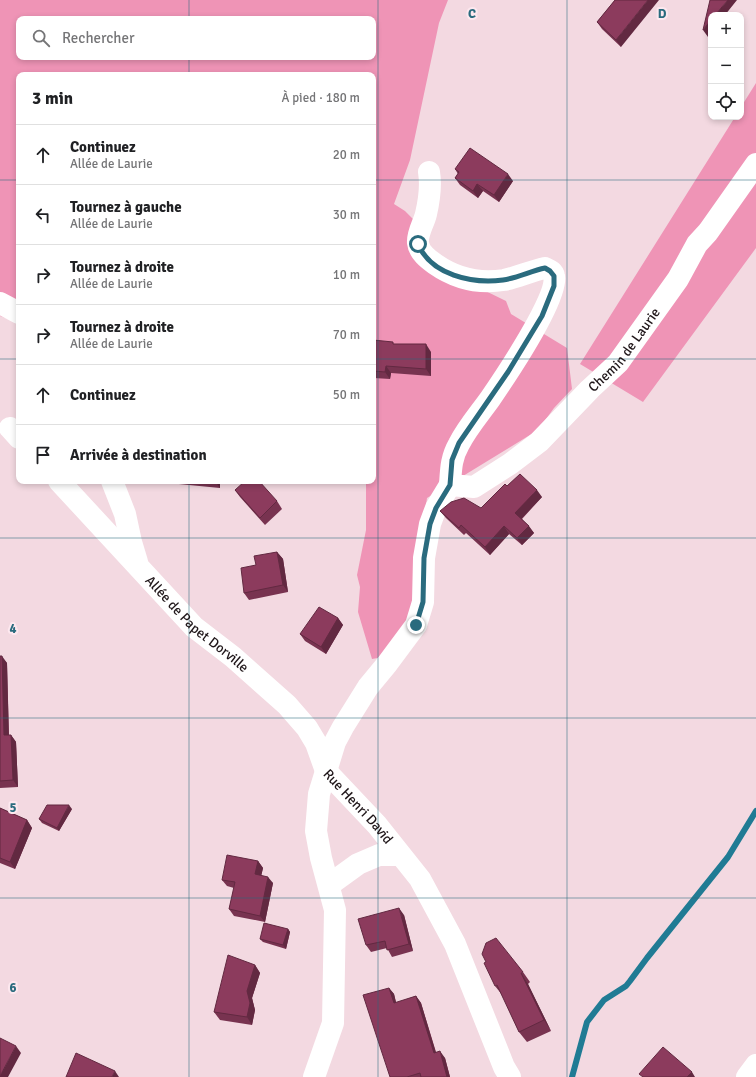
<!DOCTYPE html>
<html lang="fr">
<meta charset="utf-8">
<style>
body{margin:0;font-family:Signika,sans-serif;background:#f2f2f2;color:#202124}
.controls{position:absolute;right:12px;top:12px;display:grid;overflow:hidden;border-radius:8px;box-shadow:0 2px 6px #0003}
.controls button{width:36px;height:36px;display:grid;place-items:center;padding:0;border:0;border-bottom:1px solid #e0e0e0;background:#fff;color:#202124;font:20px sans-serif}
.stop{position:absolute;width:12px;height:12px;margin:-9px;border:3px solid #2a6b7e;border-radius:50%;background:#fff}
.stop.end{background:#2a6b7e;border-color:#fff;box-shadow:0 1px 4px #0008}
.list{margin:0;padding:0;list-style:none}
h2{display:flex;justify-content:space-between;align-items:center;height:52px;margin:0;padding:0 16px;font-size:17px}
h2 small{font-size:13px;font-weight:400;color:#757577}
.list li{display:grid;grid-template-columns:26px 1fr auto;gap:12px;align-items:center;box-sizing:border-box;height:60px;padding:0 16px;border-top:1px solid #e0e0e0}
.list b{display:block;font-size:15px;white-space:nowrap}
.list p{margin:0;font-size:13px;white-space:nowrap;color:#757577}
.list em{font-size:13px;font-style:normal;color:#757577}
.icon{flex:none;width:22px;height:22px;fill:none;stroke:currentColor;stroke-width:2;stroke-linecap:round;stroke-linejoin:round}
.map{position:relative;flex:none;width:756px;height:1077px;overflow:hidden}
.search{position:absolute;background:#fff;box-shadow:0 2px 6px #0003;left:16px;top:16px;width:360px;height:44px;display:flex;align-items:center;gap:10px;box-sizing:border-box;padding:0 14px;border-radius:8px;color:#757577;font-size:15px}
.panel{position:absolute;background:#fff;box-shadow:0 2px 6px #0003;left:16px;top:72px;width:360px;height:412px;border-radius:8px}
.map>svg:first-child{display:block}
</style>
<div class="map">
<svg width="756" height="1077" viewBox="0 0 756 1077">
<rect width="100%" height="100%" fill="#f3d9e1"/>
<path fill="#ef94b6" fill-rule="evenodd" d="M0 0H448L439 23 410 160 394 204 405 211 415 221 412 255 506 301 511 314 567 348 572 389 554 408 538 430 427 498 412 601 413 616 383 657 372 659 358 612 360 587 357 575 366 530V481H373V75H19V323L0 316ZM19 19H373V57H19Z
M756 83V248L643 402 580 364 735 117H741V107Z"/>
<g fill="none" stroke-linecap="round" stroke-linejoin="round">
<path stroke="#207b94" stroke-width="6" d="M572 1077 587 1022 604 1000 626 986 630 981 647 958 728 857 756 811"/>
<g stroke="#fff" stroke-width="22">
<path d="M429 172C431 184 429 201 426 214 424 223 417 233 418 243 419 252 428 259 435 264 455 278 479 284 504 280 518 277 531 271 545 268 549 270 553 271 554 276 561 294 503 380 490 399 480 413 467 428 459 444 451 458 451 469 450 485"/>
<path d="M0 303 19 313"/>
<path d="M10 428 19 438"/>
<path id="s1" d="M59 481 194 627 233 657 287 705 307 728 316 743 326 771 377 825 420 879 455 944 504 1067 510 1077"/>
<path d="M112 481 125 514 131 542 137 562"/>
<path id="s2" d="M450 485 474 487 510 464 539 442 590 389 618 363 678 279 697 244 708 232 756 164"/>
<path d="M329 885 358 864 379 855H400"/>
<path d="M314 1077 333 1023 335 910 321 858 316 831 319 794 335 742 343 727 368 687 387 664 416 625 423 602 424 558 430 524 436 508 450 485"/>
</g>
<path stroke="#fff" stroke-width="22" d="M747 1077 756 1065"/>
</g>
<path fill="#783350" d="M615 0 621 47 602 29 597 22Z
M455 169 513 181 499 202 483 191 478 198 460 185 455 178 458 174Z
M373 340 395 344 431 352V376L391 373 390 379 374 378 373 377Z
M148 481H220V488Z
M507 486 542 497 522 519 534 533 522 545 509 534 490 555 466 533 464 535 446 518 440 511 481 508Z
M235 490 277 501 282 509 265 525 240 497Z
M277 552 283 559 288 592 249 600 244 593 256 565Z
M338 618 343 625 326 654 305 641 300 634Z
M0 656 7 663 9 735H11L16 742 18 787 0 788Z
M0 808 27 820 32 828 15 869 0 863Z
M72 809 59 831 42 823 39 819Z
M258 861 263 868 261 876 273 883 265 922 234 916 229 909 234 888 227 886 222 880Z
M404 915 413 951 392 957 387 948 371 952 366 945Z
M288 929 290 932 286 949 263 942 260 939Z
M255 965 260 973 252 998 255 1010 252 1025 220 1020 214 1012Z
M523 972 530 982 528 984 551 1031 527 1042 519 1032 503 996 495 986Z
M389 988 394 994 396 1003 416 996 421 1003 436 1052 445 1058 450 1077H390Z"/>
<path fill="#622941" d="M648 0H659L621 47 616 40Z
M728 0H737L725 15H715Z
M711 20V32L708 37 703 30Z
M508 174 513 181 499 202 494 195Z
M477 184 483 191 478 198 473 191Z
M426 344 431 352V376L426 369Z
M386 366 391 373 390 379 385 372Z
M215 481H220V488Z
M537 490 542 497 520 520 515 513Z
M504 526 509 534 490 555 485 547Z
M529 526 534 533 522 545 517 538Z
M277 552 283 559 288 592 283 585Z
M338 618 343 625 326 654 321 647Z
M2 656 7 663 9 743 4 735Z
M11 735 16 742 18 787 13 780Z
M69 805 72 809 59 831 57 828Z
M27 820 32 828 15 869 10 862Z
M258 861 263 868 260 881 255 874Z
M268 877 273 883 265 922 260 916Z
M399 908 404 915 413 951 409 944Z
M288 929 290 932 286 949 283 945Z
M255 965 260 973 252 998 255 1010 252 1025 247 1017V991Z
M521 973 528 984 551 1031 544 1020Z
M389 988 394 994 398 1010 394 1003Z
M416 996 421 1003 438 1060 434 1053Z
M16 1046 21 1053 8 1077H0V1076Z
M440 1051 445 1058 450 1077H447Z
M115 1071 119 1077H112Z
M692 1072 695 1077H687Z"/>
<path fill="#8c3b5d" stroke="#622941" d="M615 0H648L616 40 597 22Z
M710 0H728L715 15H711V20L703 30Z
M470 148 508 174 494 195 477 184 473 191 455 178 459 172 455 169Z
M373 340 393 342V344H426V369L386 366 385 372 373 371Z
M520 474 537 490 515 513 529 526 517 538 504 526 485 547 461 525 459 528 440 511 451 502 464 498 481 508 505 484 507 486Z
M245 481H259L277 501 260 518 235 490Z
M277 552 283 585 244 593 241 568 256 565 254 556Z
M319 607 338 618 321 647 300 634Z
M0 656H2L4 735H11L13 780 0 781Z
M47 805H69L57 828 39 819Z
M0 808 27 820 10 862 0 858Z
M227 855 258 861 255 874 268 877 260 916 229 909 235 882 222 880Z
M399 908 409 944 387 950 385 941 366 945 358 919Z
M264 923 288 929 283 945 260 939Z
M496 938 523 972 521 973 544 1020 519 1032 497 985 495 986 484 963 486 962 482 954 486 943Z
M228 955 255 965 247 991 250 1003 247 1017 214 1012Z
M389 988 394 1003 416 996 434 1053 440 1051 447 1077H421L420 1073 407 1077H390L363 995Z
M0 1038 16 1046 0 1076Z
M663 1047 692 1072 687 1077H643L639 1074Z
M76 1053 115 1071 112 1077H66Z"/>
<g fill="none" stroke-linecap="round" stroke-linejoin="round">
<path stroke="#2a6b7e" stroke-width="5" d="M416 625 423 602 424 558 430 524 436 508 450 485 452 460 459 443 508 372 542 316 554 286V276L550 271 545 268C531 271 517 278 503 280 472 284 431 275 418 244"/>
</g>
<path fill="none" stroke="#2a6b7e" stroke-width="1" stroke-opacity="0.55" d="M189 0V19M378 0V1077M567 0V1077M189 57V75M0 180H19M373 180H756M0 359H19M373 359H756M189 481V1077M0 538H756M0 718H756M0 898H756"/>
<g text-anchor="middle" stroke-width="4" stroke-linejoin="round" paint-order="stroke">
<g font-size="14" fill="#1f1619" stroke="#fde8ef">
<text dy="5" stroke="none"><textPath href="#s2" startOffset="229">Chemin de Laurie</textPath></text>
<text dy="5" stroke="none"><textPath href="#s1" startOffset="199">Allée de Papet Dorville</textPath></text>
<text dy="5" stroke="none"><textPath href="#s1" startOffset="446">Rue Henri David</textPath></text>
</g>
</g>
<g font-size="13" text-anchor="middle" font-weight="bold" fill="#2a6b7e" stroke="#fde8ef" stroke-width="4" stroke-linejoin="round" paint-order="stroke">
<text x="472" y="18">C</text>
<text x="662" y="18">D</text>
<text x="13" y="633">4</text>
<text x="13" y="812">5</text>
<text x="13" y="992">6</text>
</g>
</svg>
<div class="controls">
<button>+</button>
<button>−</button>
<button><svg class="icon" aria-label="locate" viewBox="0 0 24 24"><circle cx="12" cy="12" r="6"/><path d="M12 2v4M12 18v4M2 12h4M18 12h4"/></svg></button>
</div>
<div class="stop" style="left:418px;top:244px"></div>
<div class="stop end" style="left:416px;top:625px"></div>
<div class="search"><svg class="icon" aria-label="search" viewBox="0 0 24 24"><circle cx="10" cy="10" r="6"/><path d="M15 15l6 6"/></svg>Rechercher</div>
<section class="panel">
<h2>3 min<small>À pied · 180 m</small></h2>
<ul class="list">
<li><svg class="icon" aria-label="ahead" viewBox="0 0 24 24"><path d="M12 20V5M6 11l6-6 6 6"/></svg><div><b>Continuez</b><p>Allée de Laurie</p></div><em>20 m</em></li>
<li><svg class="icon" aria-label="left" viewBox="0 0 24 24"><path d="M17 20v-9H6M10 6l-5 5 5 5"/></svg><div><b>Tournez à gauche</b><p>Allée de Laurie</p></div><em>30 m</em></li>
<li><svg class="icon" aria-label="right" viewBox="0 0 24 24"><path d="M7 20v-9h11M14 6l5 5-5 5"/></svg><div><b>Tournez à droite</b><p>Allée de Laurie</p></div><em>10 m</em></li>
<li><svg class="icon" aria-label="right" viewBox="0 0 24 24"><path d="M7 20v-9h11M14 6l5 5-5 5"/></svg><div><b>Tournez à droite</b><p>Allée de Laurie</p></div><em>70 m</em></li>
<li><svg class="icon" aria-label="ahead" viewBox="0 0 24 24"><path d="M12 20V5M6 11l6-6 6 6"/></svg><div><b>Continuez</b></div><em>50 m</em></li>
<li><svg class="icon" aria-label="arrive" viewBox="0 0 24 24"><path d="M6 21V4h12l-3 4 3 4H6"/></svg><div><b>Arrivée à destination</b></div></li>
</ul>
</section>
</div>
